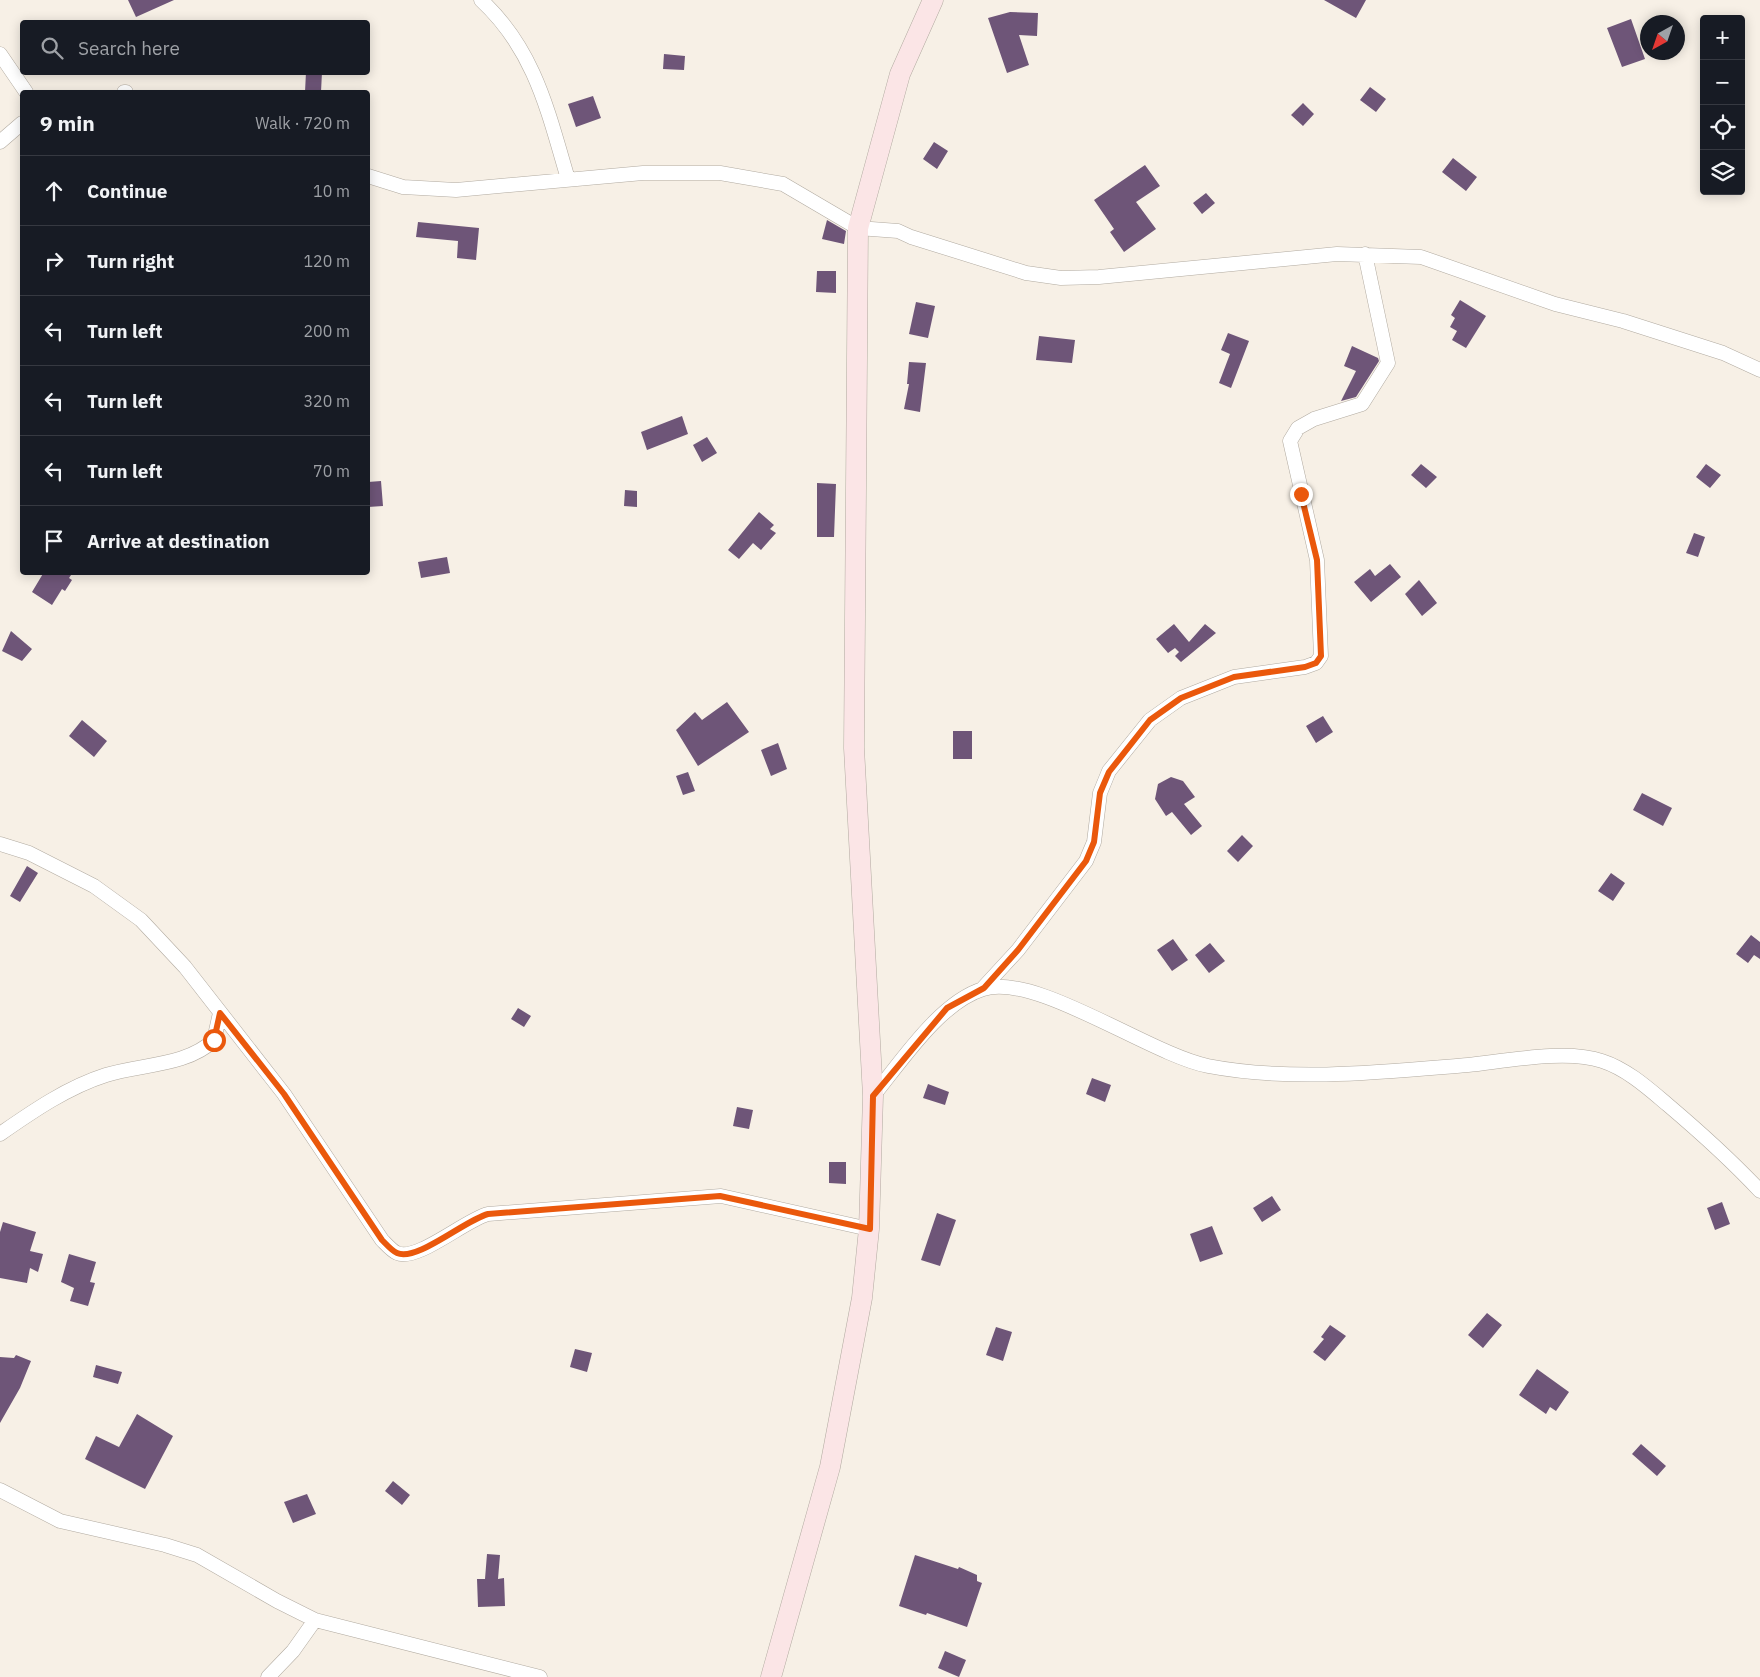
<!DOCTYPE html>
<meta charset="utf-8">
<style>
body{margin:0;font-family:"IBM Plex Sans",sans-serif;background:#242831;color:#f1f3f6}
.controls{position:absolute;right:15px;top:15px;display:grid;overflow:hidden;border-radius:5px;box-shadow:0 2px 12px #0003}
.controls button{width:45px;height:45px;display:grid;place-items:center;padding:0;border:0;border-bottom:1px solid #363941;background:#171b24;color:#f1f3f6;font:25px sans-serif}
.compass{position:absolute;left:1640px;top:15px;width:45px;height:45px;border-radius:50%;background:#171b24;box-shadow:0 2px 12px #0003;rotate:220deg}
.stop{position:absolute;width:15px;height:15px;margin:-11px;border:4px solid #ea580c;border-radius:50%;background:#fff}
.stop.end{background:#ea580c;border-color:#fff;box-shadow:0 1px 5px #0008}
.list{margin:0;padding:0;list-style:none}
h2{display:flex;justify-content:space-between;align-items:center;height:65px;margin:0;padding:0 20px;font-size:21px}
h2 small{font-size:16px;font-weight:400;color:#9ea1a6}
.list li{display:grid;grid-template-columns:32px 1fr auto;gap:15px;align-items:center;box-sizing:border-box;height:70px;padding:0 20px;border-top:1px solid #363941}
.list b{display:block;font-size:19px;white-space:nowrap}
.list em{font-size:16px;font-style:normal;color:#9ea1a6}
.icon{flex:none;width:28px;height:28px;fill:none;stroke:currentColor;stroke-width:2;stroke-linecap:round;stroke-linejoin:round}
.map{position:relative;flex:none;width:1760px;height:1677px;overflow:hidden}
.search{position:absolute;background:#171b24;box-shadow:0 2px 12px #0003;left:20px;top:20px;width:350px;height:55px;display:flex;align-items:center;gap:12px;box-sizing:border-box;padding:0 18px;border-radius:5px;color:#9ea1a6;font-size:19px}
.panel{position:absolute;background:#171b24;box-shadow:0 2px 12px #0003;left:20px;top:90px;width:350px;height:485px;border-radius:5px}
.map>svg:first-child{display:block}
</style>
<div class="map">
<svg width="1760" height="1677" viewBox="0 0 1760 1677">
<rect width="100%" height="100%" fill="#f7f0e6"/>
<path fill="#6e5578" d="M128 0H174L136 17Z
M1324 0H1366L1356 18Z
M1010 12 1038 13 1037 36 1019 35 1029 65 1007 73 988 18Z
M1631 19 1645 59 1622 67 1607 28Z
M664 54 685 56 684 70 663 69Z
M306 72H322L321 92H305Z
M1370 87 1386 99 1376 112 1360 100Z
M593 96 601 118 576 127 568 104Z
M1303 103 1314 114 1303 126 1291 115Z
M934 142 948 151 937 169 923 159Z
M1453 158 1477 177 1466 191 1442 172Z
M1145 165 1160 186 1136 202 1156 229 1124 252 1110 232 1114 229 1094 200Z
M1206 193 1215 203 1202 214 1193 203Z
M827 220 846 231 844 244 822 239Z
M418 222 479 228 476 260 457 258 458 241 416 237Z
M817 271H836V293L816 292Z
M1460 300 1486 316 1466 348 1452 340 1457 331 1450 327 1455 318 1451 315Z
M916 302 935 306 928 338 909 334Z
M1228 333 1249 341 1231 388 1219 383 1230 354 1221 350Z
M1039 336 1075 340 1072 363 1036 360Z
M1352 346 1378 358 1379 361 1356 397 1341 401 1356 371 1344 366Z
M909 362 926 363 920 412 904 409 909 384H907Z
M682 416 688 434 647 450 641 432Z
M707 437 717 453 702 462 693 445Z
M1421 464 1437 477 1426 488 1411 475Z
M1706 464 1721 475 1710 488 1696 477Z
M381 481 383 506 368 507V482Z
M817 483 836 484 834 537H817Z
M625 490 637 491V507L624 506Z
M759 512 774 525 770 529 776 533 761 550 753 543 739 559 728 550Z
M1694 533 1705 537 1698 557 1686 553Z
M447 557 450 573 421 578 418 562Z
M1390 564 1401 577 1371 602 1354 582 1370 569 1375 576Z
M44 572H73L69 578 72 580 65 591 62 589 52 605 32 592Z
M1419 580 1437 603 1422 616 1405 594Z
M1174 624 1189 642 1205 624 1216 633 1181 662 1175 656 1179 652 1175 648 1168 653 1156 639Z
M11 631 32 649 22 661 2 651Z
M727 702 749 732 698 766 676 730 695 712 702 720Z
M1323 716 1333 732 1316 743 1306 726Z
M82 720 107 741 94 757 69 736Z
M953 731H972V759H953Z
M778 743 787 769 771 776 761 750Z
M688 772 695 791 683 795 676 776Z
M1171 777 1183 781 1195 797 1184 804 1202 826 1191 835 1172 812 1166 816 1155 799 1158 784Z
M1642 793 1672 808 1663 826 1633 810Z
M1242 835 1253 846 1238 862 1227 851Z
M27 866 38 873 20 902 10 896Z
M1611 873 1625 883 1613 901 1598 891Z
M1751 935 1760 942V959L1754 955 1748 963 1736 954Z
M1173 939 1188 960 1172 971 1157 950Z
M1210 943 1225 961 1209 973 1195 955Z
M518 1008 531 1016 524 1027 511 1019Z
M1092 1078 1111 1085 1105 1102 1086 1094Z
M928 1084 949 1092 945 1105 923 1098Z
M737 1107 753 1110 749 1129 733 1126Z
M829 1162H846V1184L829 1183Z
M1272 1196 1281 1210 1262 1222 1253 1208Z
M1722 1202 1730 1224 1715 1230 1707 1208Z
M937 1213 956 1220 940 1266 921 1260Z
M3 1222 36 1232 30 1251 43 1254 38 1272 30 1268 27 1283 0 1278V1232Z
M1212 1226 1223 1254 1200 1262 1190 1234Z
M69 1254 96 1262 90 1282 95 1283 88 1306 70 1301 74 1288 61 1282Z
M1487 1313 1502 1325 1483 1348 1468 1335Z
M1330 1325 1346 1336 1325 1361 1313 1352 1324 1339 1321 1337Z
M996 1327 1012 1332 1003 1361 986 1355Z
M575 1349 592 1353 587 1372 570 1367Z
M16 1355 31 1361 20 1388 0 1423V1357L14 1358Z
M96 1365 122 1372 118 1384 93 1377Z
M1537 1369 1569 1392 1556 1411 1550 1407 1546 1414 1519 1395Z
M137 1414 173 1436 145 1489 85 1459 96 1436 119 1447Z
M1641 1444 1666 1466 1657 1476 1632 1454Z
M393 1481 410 1495 402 1505 385 1491Z
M307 1494 316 1514 293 1523 284 1502Z
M487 1554 500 1555 498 1579 504 1578 505 1606 478 1607 477 1579H485Z
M915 1555 958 1569 959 1567 977 1575V1581L982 1583 967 1627 927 1613 926 1615 899 1606Z
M945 1651 966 1660 959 1677 938 1668Z"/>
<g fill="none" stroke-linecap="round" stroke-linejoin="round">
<defs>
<path id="street" d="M481 0C535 50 548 112 568 179
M0 54 26 92
M124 92H126
M0 142 22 123
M368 176 403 187 456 190 643 173H720L783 184 858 228 898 231 911 237 1026 273 1061 278 1099 277 1337 254 1421 257 1555 304 1623 321 1723 353 1760 370
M0 844 29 853 94 886 141 920 185 967 284 1094 382 1240C386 1244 392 1251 397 1253 417 1262 465 1220 488 1214L721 1196 869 1229
M983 988 1018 950 1086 861 1094 842 1100 793 1109 771 1150 720 1181 698 1234 677 1305 667 1316 663 1321 656 1317 560 1290 441 1298 428 1314 419 1362 404 1388 363 1365 254
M873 1096C901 1062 940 1002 983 989 1035 972 1149 1054 1208 1066 1291 1082 1384 1072 1468 1065 1506 1061 1567 1049 1602 1061 1627 1069 1649 1089 1668 1105 1701 1133 1731 1160 1760 1191
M0 1134C33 1111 68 1087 106 1075 141 1064 187 1066 214 1040L220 1013
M0 1490 60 1521 165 1545 197 1555 277 1601 315 1620 540 1677
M268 1677 293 1651 315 1620"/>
<path id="secondary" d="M771 1677 830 1467 862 1298 869 1229 873 1096 854 748 858 228 900 74 933 0"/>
</defs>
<use href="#street" stroke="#b1aaa0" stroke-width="15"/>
<use href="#secondary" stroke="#b1aaa0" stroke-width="21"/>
<use href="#street" stroke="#fff" stroke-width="14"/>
<use href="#secondary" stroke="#fbe5e6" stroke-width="20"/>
</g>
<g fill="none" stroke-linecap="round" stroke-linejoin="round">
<path stroke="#ea580c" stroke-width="6" d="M214 1040 220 1013 284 1094 382 1240C386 1244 392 1251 397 1253 417 1262 465 1220 488 1214L720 1196 870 1229 873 1096 947 1008 984 988 1018 950 1086 861 1094 842 1100 793 1109 772 1150 720 1181 698 1234 677 1305 667 1316 663 1321 656 1317 560 1301 494"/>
</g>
</svg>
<div class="controls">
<button>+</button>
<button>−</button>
<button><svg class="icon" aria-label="locate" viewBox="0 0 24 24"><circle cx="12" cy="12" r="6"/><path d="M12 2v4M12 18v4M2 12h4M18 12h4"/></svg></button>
<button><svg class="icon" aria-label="layers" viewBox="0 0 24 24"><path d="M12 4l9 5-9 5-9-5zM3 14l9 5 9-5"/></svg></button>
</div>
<svg class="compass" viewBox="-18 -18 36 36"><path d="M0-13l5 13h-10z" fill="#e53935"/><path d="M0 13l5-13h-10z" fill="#9ea1a6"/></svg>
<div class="stop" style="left:214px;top:1040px"></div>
<div class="stop end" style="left:1301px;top:494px"></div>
<div class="search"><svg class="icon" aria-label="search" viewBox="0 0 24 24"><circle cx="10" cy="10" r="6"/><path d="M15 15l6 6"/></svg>Search here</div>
<section class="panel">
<h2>9 min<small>Walk · 720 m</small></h2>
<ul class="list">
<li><svg class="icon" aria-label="ahead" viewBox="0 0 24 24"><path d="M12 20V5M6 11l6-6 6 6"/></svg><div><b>Continue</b></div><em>10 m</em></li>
<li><svg class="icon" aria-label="right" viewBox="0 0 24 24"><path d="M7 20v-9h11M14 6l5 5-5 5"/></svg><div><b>Turn right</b></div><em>120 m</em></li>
<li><svg class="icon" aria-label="left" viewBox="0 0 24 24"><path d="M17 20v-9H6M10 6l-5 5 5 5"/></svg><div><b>Turn left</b></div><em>200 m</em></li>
<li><svg class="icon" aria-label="left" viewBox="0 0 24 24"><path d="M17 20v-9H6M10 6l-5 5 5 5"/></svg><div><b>Turn left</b></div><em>320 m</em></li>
<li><svg class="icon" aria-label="left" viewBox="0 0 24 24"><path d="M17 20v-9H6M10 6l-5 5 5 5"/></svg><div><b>Turn left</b></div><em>70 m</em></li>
<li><svg class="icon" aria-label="arrive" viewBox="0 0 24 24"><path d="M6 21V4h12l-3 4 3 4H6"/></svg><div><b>Arrive at destination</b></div></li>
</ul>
</section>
</div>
